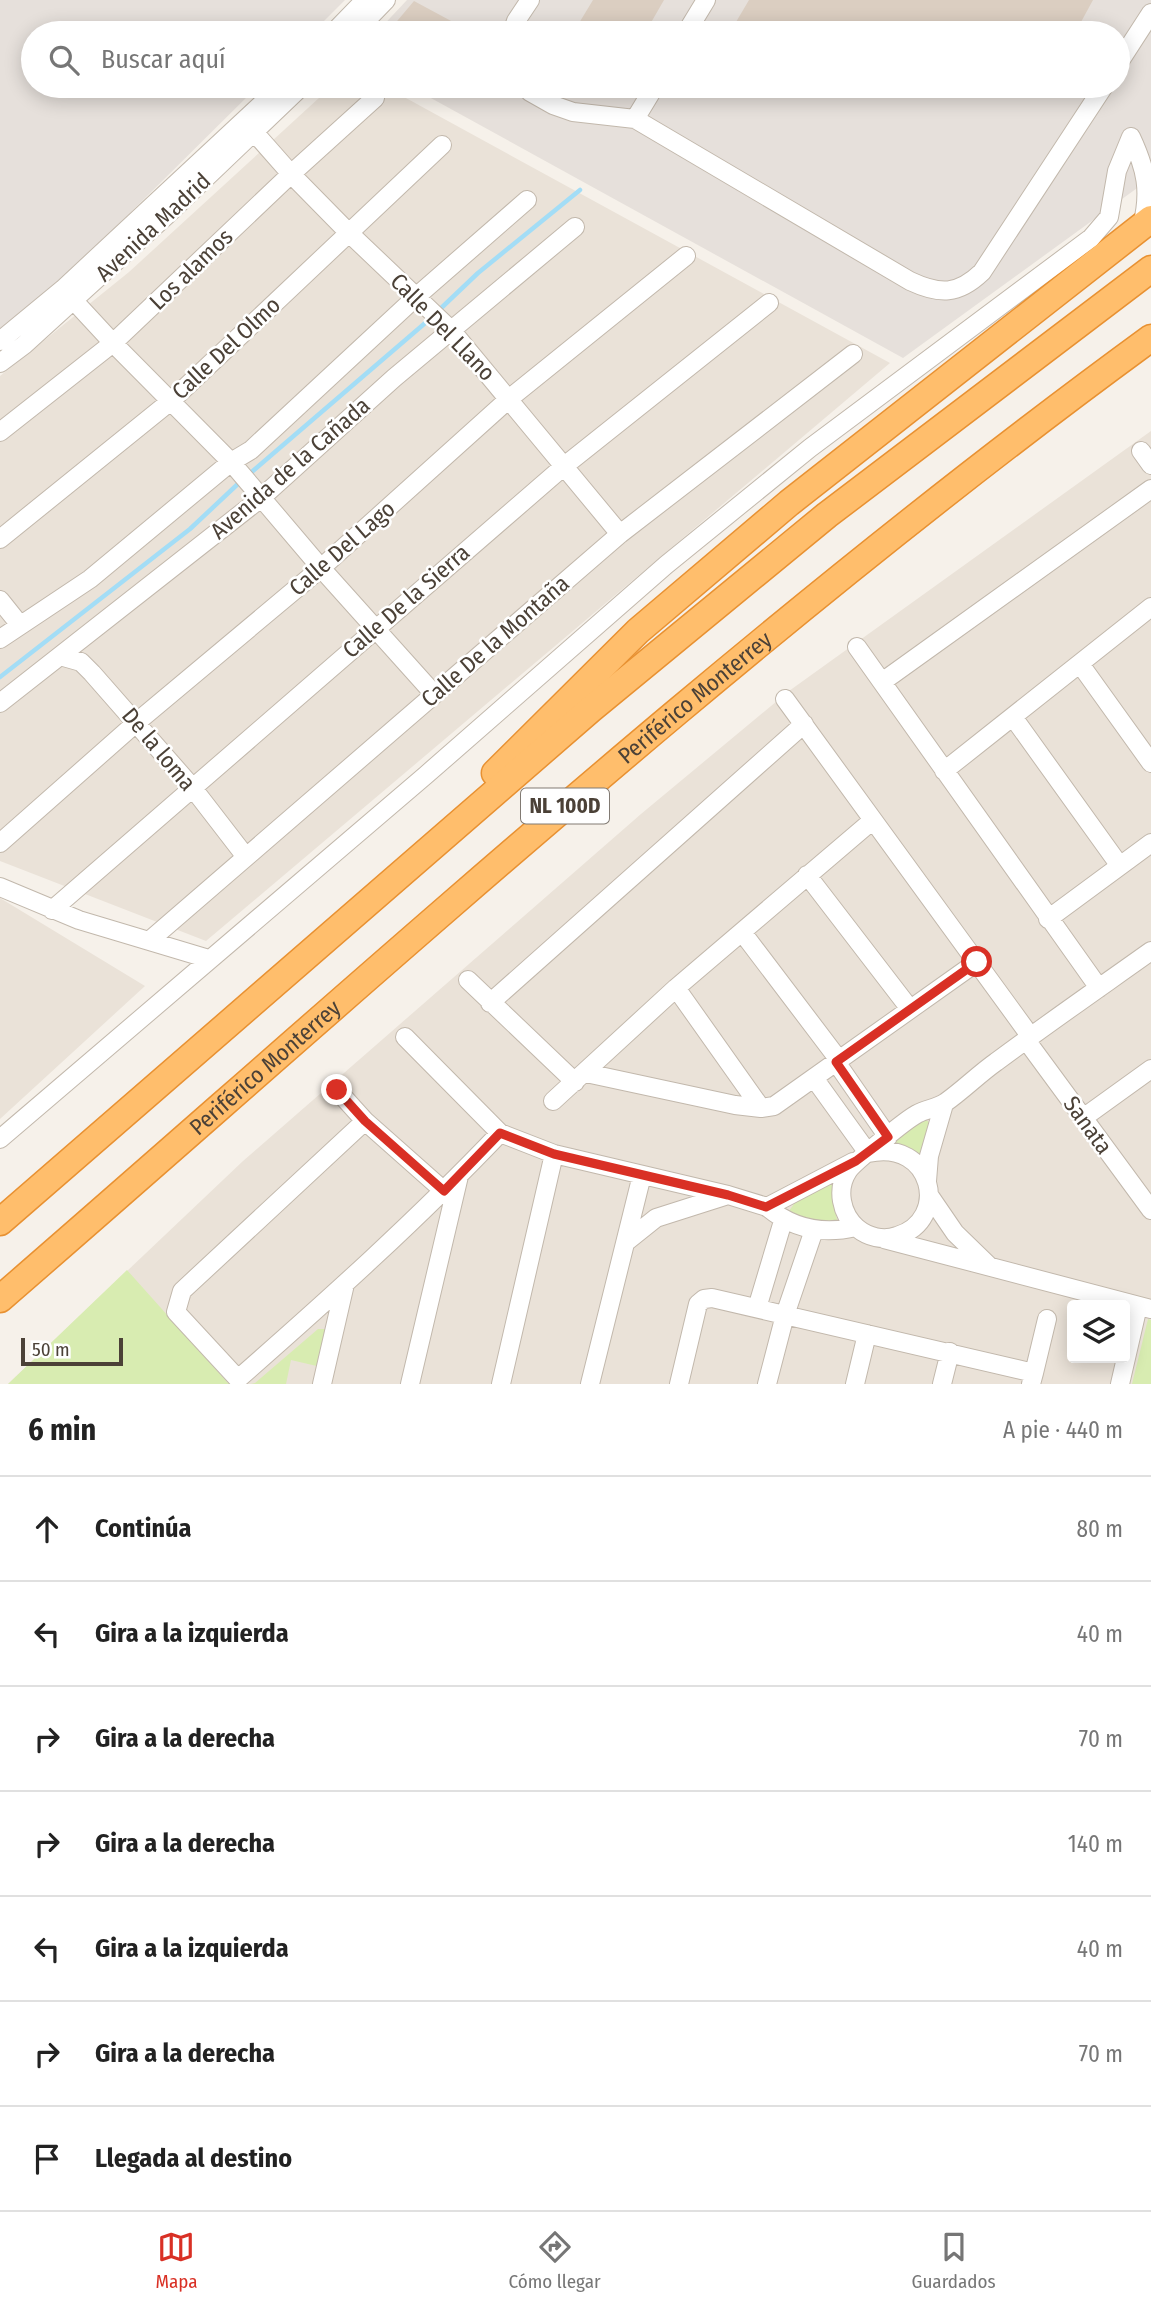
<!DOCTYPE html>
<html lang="es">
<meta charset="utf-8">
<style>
body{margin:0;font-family:"Fira Sans Condensed",sans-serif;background:#f2f2f2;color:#222}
.controls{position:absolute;right:21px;bottom:21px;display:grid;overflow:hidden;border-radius:7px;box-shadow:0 4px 18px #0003}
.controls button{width:63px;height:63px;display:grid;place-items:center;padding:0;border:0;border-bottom:2px solid #e0e0e0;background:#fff;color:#222;font:35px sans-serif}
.scale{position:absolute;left:21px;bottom:18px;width:102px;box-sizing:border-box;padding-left:7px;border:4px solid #4b4137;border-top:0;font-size:19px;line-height:24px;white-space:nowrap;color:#4b4137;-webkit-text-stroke:5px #fff;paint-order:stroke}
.stop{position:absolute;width:21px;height:21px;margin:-16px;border:5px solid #d93025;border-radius:50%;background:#fff}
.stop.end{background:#d93025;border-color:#fff;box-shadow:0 2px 7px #0008}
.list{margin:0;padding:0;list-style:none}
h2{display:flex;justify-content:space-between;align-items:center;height:91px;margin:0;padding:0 28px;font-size:30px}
h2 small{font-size:23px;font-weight:400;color:#767676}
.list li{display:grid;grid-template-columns:46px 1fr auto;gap:21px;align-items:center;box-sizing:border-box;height:105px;padding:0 28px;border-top:2px solid #e0e0e0}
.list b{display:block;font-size:26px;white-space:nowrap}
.list em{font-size:23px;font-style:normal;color:#767676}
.icon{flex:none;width:38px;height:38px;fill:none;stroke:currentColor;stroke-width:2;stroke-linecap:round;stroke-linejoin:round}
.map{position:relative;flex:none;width:1151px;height:1384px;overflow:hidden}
.search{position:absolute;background:#fff;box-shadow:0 4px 18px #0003;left:21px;right:21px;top:21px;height:77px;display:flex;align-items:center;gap:18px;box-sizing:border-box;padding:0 24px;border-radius:38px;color:#767676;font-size:26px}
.sheet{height:826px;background:#fff}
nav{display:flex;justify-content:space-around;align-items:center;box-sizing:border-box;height:98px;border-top:2px solid #e0e0e0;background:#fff;font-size:19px;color:#767676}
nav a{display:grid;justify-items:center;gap:4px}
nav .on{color:#d93025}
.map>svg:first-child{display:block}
</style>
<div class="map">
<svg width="1151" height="1384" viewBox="0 0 1151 1384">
<rect width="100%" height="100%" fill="#f6f1ea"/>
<path fill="#eae2d8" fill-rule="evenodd" d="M332 86H384L890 363 206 941 0 861V376L129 272Z
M1151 431V1384H8L243 1161 641 814 789 691ZM1072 1305H1125V1358H1072Z
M0 898 145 986 0 1119Z"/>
<path fill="#e6e0db" d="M0 0H345L312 33H33V86H258L15 327 0 336Z
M407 0H1151V178L903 358 409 86H1118V33H376Z"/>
<path fill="#d8ecb1" d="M925 1119 930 1123 920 1163 890 1145 910 1124Z
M834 1182V1207L839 1227 799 1220 789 1211 796 1201Z
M127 1270 228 1383 235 1384H8Z
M1148 1319 1151 1320V1384H1132Z
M318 1329H325L329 1334 321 1367 291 1360 286 1384H251L255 1383Z"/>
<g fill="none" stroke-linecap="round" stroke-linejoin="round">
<path stroke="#a3ddf6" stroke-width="4.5" d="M437 312 478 273 580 190
M247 476 431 318
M0 677 190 529 240 482"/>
</g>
<path fill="#dbcec1" d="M593 0H664L645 33H573Z
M749 0H1093L1075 33H848L829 22 822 33H756L736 22Z
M414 1 453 22 446 33H387Z"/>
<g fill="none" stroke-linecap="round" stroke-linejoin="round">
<defs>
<path id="minor" d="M333 33 365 0
M354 33 386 0
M512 33 516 21 530 0
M686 33 706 0
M1118 64 1151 13
M524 86 530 92 553 105 573 112 635 119 910 281C940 295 958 295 982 272L1104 86
M635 119 655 86
M254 132 291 174 348 232 451 330 620 534
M1131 137C1146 169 1151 191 1142 226
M63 289 113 343 231 462 321 568 434 694
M0 341 63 289 281 86
M0 363 24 345 168 214 302 86
M0 432 113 343 291 174 375 98
M1141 451 1151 465
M0 539 172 400 442 145
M0 600 20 625
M0 639 90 579 231 462 251 450 417 296 527 200
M857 647 1099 988
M60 656 81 662 92 673 192 787 246 857
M1080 664 1151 763
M882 682 1151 489
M785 699 1031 1037
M0 703 261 498 394 378 575 227
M1013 717 1120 866
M944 771 1151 607
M0 843 137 722 321 568 510 398 686 256
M807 875 910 1009
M0 887 79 920 209 959
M52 910 563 467 769 303
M1048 919 1151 843
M742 932 839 1060
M149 941 620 534 853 354
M468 980 575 1082
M676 988 761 1108
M490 1003 804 724
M405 1037 500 1133
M1026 1040 1151 1210
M836 1062 888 1137
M586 1073 735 1105 761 1108 774 1106 977 962
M814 1078 868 1153
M337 1090 365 1121
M553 1101 676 988 873 820
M1083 1118 1151 1069
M0 1139 426 775 666 565 810 448 1091 238 1109 217 1117 171 1131 137
M868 1153C933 1138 951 1220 897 1236 883 1241 868 1237 857 1228 841 1214 836 1189 848 1171 853 1163 907 1119 917 1114 926 1109 938 1108 946 1102 963 1090 979 1074 996 1062 1047 1024 1099 988 1151 951
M853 1162 767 1207C793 1229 822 1235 856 1227
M927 1181 929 1156 944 1104
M444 1191 365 1121 182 1291 176 1312 238 1379C328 1300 417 1220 500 1133L554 1154 728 1195 767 1207
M929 1195 955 1233 989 1266
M884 1239 1151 1309
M626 1242 656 1218 725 1196
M757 1308 783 1221
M1034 1373 1047 1319
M322 1384 345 1284
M410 1384 459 1176
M501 1384 554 1154
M590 1384 642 1175
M679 1384 698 1304 704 1299 712 1298 1034 1373 1031 1384
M767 1384 785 1315 814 1230
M855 1384 867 1334
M942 1384 950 1352
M1120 1384 1138 1306"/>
<g id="highway">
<path d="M495 773 638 631 789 503 1151 219"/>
<path d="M0 1222 591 709 827 515 1151 269"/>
<path id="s1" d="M0 1299C378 971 747 633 1151 338"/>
</g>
</defs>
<use href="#minor" stroke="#c2b8ac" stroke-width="20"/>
<use href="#highway" stroke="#e89132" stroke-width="29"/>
<use href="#minor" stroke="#fff" stroke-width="18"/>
<use href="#highway" stroke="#ffbe6c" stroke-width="26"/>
</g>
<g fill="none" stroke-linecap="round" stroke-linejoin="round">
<path stroke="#d93025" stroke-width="9" d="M337 1090 365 1121 444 1191 500 1133 554 1154 728 1195 766 1207 856 1161 888 1137 836 1062 977 962"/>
</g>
<g text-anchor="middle" stroke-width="5" stroke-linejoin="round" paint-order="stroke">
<rect fill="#fff" stroke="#817a73" stroke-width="2" x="521" y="788.5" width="88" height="35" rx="5"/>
<g font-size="21" font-weight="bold" fill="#4b4137">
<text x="565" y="813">NL 100D</text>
</g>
<g font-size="23" fill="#4b4137" stroke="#fff">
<text transform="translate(153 227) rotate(-43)" y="8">Avenida Madrid</text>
<text transform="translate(191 269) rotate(-44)" y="8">Los alamos</text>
<text transform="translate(443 327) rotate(46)" y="8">Calle Del Llano</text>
<text transform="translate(226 348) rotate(-43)" y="8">Calle Del Olmo</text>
<text transform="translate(290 468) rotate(-41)" y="8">Avenida de la Cañada</text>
<text transform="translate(342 548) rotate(-41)" y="8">Calle Del Lago</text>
<text transform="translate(406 601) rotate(-41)" y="8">Calle De la Sierra</text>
<text transform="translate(495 641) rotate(-41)" y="8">Calle De la Montaña</text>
<text dy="8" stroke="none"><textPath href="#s1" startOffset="919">Periférico Monterrey</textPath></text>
<text transform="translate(159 749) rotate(50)" y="8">De la loma</text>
<text dy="8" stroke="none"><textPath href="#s1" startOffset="352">Periférico Monterrey</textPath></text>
<text transform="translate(1088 1125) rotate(54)" y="8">Sanata</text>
</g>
</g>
</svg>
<div class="controls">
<button><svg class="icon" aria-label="layers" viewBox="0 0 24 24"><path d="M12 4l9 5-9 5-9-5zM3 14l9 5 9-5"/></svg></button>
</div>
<div class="scale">50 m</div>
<div class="stop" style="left:977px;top:962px"></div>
<div class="stop end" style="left:337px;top:1090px"></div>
<div class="search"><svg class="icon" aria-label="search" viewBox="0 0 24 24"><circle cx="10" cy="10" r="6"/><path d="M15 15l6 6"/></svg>Buscar aquí</div>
</div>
<section class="sheet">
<h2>6 min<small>A pie · 440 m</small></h2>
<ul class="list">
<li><svg class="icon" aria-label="ahead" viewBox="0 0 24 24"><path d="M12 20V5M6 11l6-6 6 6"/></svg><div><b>Continúa</b></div><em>80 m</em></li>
<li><svg class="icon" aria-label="left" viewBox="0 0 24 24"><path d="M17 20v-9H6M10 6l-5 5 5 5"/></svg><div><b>Gira a la izquierda</b></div><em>40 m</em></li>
<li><svg class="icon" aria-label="right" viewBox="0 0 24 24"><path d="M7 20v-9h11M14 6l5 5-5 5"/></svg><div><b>Gira a la derecha</b></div><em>70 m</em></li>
<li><svg class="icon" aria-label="right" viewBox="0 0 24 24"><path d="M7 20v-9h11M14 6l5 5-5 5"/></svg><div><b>Gira a la derecha</b></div><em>140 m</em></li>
<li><svg class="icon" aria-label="left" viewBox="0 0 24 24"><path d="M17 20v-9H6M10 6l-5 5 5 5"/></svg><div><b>Gira a la izquierda</b></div><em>40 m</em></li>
<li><svg class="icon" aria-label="right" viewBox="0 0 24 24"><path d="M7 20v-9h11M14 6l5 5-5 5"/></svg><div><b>Gira a la derecha</b></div><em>70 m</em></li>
<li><svg class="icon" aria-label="arrive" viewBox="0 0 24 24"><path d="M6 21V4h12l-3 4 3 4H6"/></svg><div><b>Llegada al destino</b></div></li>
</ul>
</section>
<nav>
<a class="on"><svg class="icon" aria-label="map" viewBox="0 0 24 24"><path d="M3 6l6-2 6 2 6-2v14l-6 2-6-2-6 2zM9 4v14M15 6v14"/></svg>Mapa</a>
<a><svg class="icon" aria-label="directions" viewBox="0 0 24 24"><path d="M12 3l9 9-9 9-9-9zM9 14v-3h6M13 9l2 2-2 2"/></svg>Cómo llegar</a>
<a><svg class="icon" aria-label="saved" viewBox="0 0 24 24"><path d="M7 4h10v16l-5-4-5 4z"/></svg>Guardados</a>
</nav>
